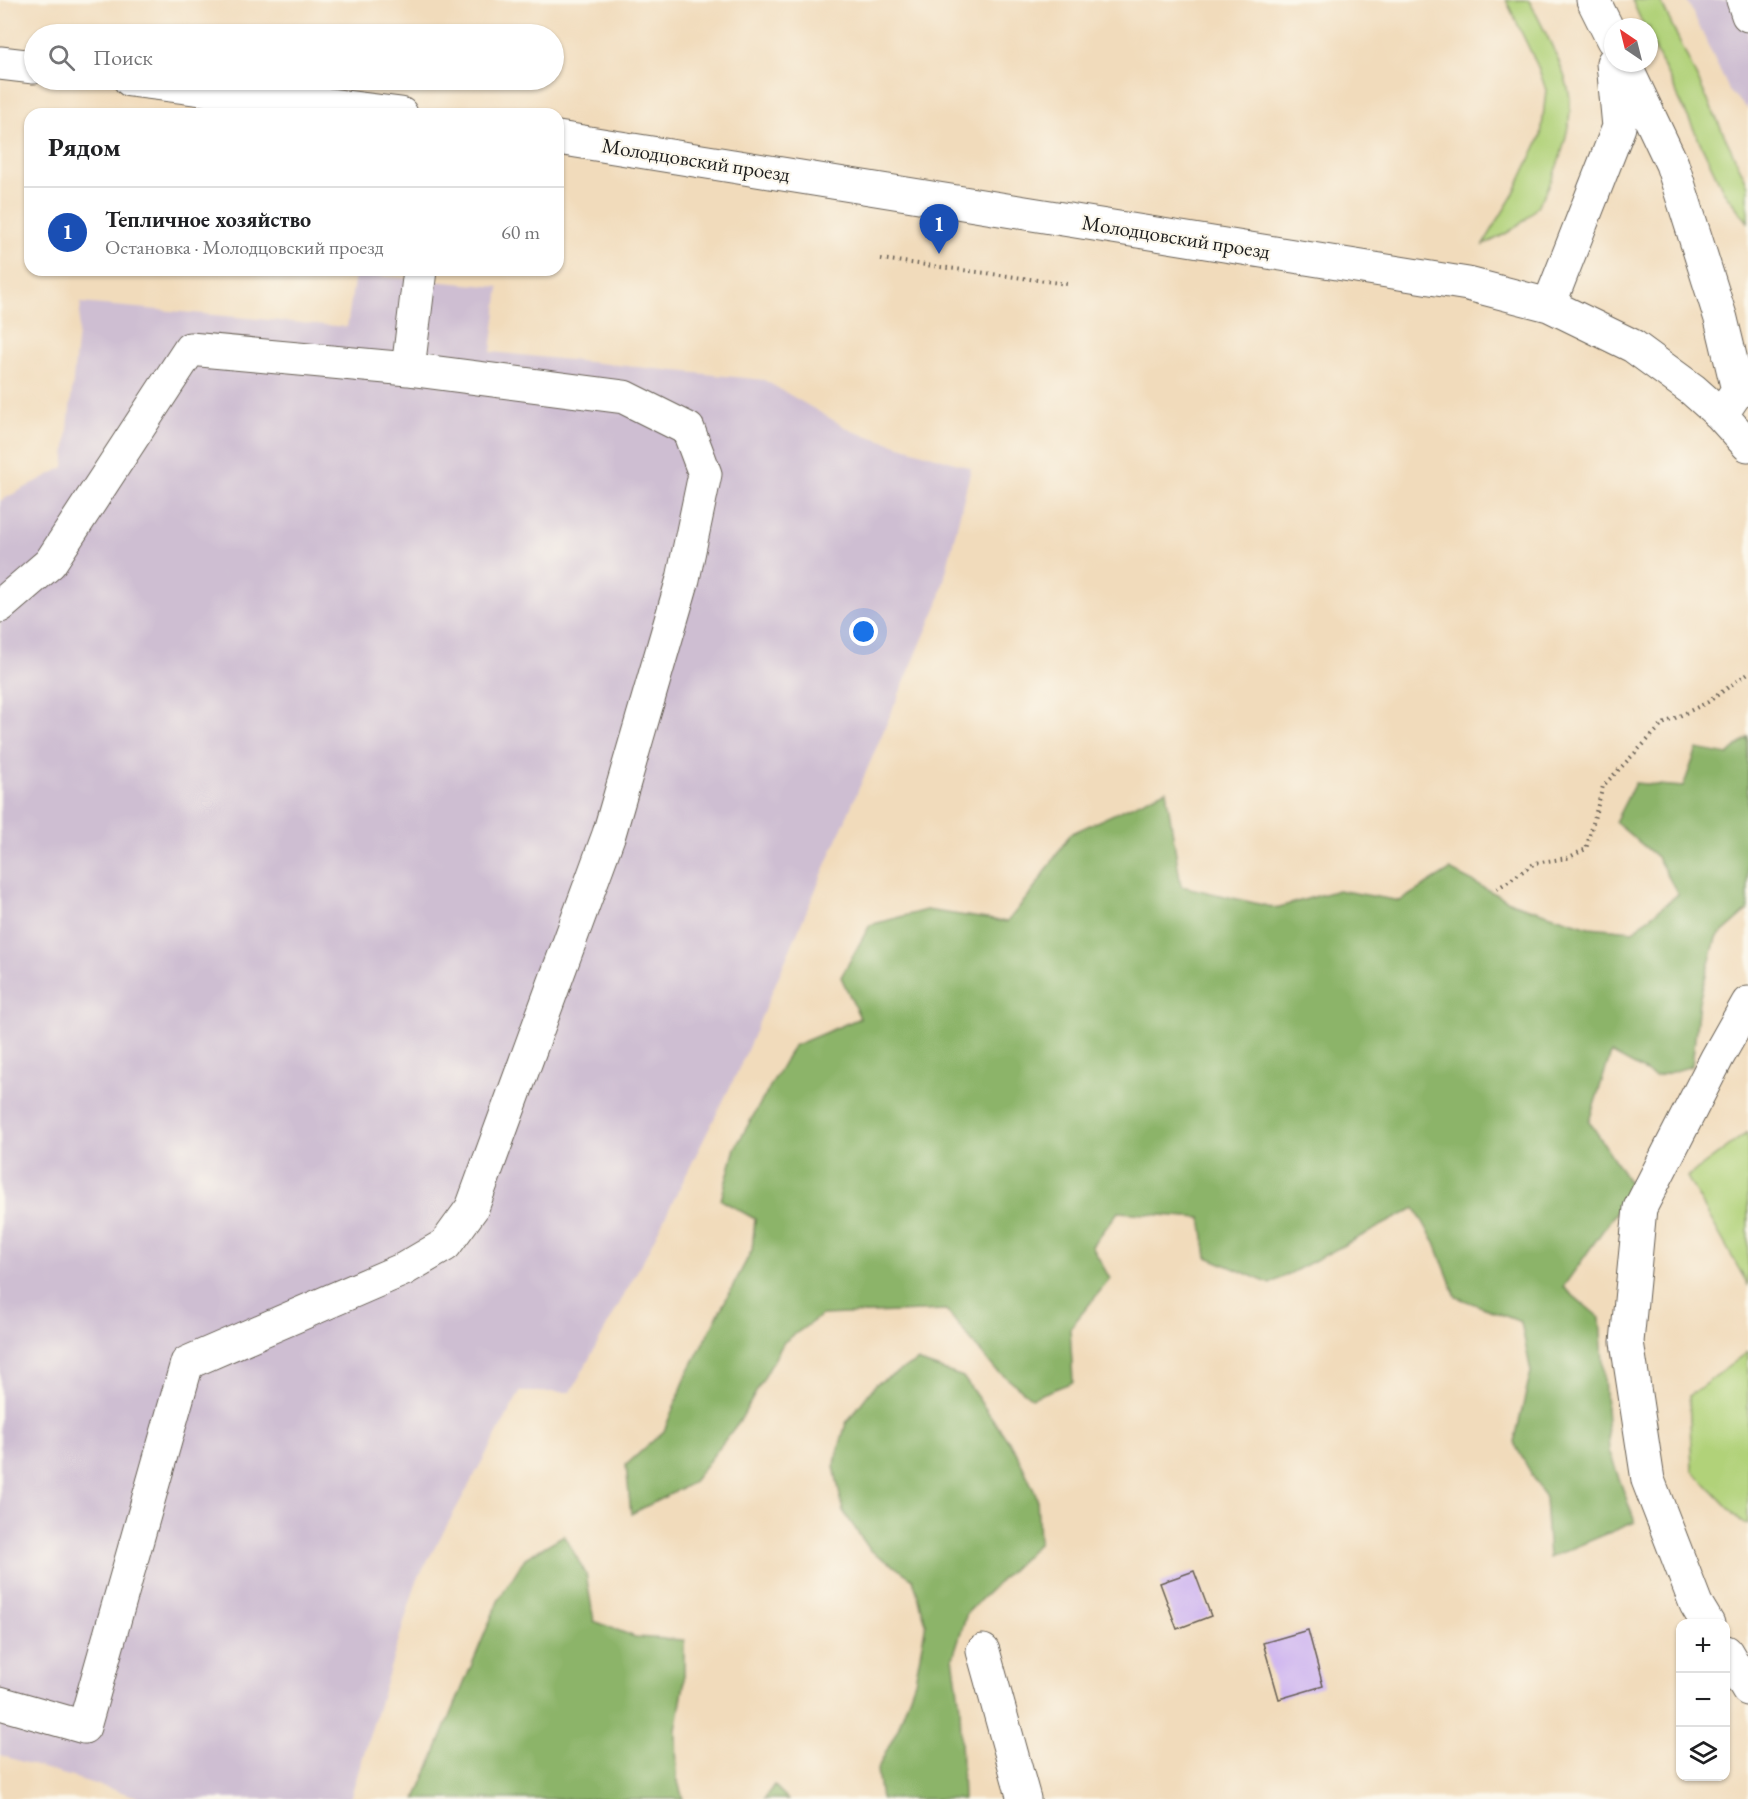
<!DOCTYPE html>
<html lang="ru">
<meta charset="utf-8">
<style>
body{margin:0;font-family:"EB Garamond",serif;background:#f2f2f2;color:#202124}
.controls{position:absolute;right:18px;bottom:18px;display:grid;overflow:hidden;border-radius:12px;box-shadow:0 2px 4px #0004}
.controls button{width:54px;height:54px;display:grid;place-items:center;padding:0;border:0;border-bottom:2px solid #e0e0e0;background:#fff;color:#202124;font:30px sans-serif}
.compass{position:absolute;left:1604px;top:18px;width:54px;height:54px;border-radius:50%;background:#fff;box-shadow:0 2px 4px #0004;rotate:325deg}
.you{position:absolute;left:864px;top:632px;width:21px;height:21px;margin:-15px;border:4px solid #fff;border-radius:50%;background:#1a73e8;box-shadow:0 0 0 9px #1a73e833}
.badge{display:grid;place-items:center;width:39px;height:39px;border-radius:50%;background:#b5179e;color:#fff;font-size:20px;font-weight:700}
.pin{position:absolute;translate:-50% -50px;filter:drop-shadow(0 2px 3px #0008)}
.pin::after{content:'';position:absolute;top:32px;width:21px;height:18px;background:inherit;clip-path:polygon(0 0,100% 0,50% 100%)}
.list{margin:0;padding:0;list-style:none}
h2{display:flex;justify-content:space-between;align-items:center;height:78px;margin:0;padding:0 24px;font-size:26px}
h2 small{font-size:20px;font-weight:400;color:#757577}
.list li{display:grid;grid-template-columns:39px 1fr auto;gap:18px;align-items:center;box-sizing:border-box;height:90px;padding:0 24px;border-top:2px solid #e0e0e0}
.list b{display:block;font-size:22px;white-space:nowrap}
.list p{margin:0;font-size:20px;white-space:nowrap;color:#757577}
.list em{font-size:20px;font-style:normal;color:#757577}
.icon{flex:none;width:33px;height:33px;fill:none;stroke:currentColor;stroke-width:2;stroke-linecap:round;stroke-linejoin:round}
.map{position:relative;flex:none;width:1748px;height:1799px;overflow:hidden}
.search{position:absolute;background:#fff;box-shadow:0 2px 4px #0004;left:24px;top:24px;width:540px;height:66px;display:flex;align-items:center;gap:15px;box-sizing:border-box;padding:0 21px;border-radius:33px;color:#757577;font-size:22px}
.panel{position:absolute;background:#fff;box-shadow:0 2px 4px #0004;left:24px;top:108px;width:540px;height:168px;border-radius:18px}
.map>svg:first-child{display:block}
</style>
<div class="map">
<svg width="1748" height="1799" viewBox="0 0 1748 1799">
<rect width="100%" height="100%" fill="#fbf7ec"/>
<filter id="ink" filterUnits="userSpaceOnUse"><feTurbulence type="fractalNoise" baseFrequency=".0167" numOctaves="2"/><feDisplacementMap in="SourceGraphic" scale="12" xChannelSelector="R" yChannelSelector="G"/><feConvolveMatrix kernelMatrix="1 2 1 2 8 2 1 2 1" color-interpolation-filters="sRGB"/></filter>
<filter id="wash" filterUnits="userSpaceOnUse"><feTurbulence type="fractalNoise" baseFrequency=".008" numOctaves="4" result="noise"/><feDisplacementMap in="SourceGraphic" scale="24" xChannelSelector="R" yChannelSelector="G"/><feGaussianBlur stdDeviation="1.35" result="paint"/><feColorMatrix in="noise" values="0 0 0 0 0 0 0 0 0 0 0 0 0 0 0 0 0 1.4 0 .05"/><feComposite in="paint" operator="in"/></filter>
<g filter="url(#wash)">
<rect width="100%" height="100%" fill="#f1dbbb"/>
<path fill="#cebed2" d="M1687 0H1748V109L1730 92Z
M355 274 499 287 491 352 764 380 852 431 971 468 939 601 739 1069 646 1255 571 1392H520L417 1580 350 1799H144L0 1755V501L64 467 81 303 347 327Z"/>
<path fill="#b1d279" stroke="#66774a" stroke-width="1.5" d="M1506 0H1529C1542 26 1567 71 1570 99 1572 131 1552 192 1530 215 1517 229 1500 237 1483 245L1513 195 1541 136 1546 90 1538 67Z
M1632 0H1660L1748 185V222L1724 192 1649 36V27H1644Z
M1748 1132V1285L1687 1177Z
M1748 1352V1524H1744L1692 1470 1689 1396Z"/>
<path fill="#8cb469" stroke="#546842" stroke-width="1.5" d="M1748 737V910L1716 938 1699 1001 1692 1066 1655 1077 1611 1053 1589 1121 1633 1188 1563 1287 1600 1318 1609 1451 1635 1522 1549 1558 1545 1498 1514 1443 1531 1372 1521 1322 1456 1297 1435 1243 1415 1208 1270 1284 1207 1257 1201 1218 1118 1212 1092 1246 1110 1279 1070 1328 1073 1382 1032 1398 994 1368 946 1310 822 1315 784 1342 741 1419 692 1483 631 1514 626 1465 664 1431 688 1372 752 1250 755 1219 721 1200 735 1148 793 1046 860 1018 841 977 870 925 926 910 1007 922 1034 889 1070 834 1166 790 1181 886 1276 908 1338 890 1400 901 1450 870 1513 903 1589 927 1633 931 1678 894 1657 857 1615 822 1635 783 1683 787 1697 749 1728 755Z
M917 1361 963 1377 1016 1452 1037 1497 1039 1543 967 1613 953 1657 960 1707 963 1799H881L877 1770 898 1728 915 1681 926 1623 913 1579 870 1550 843 1511 834 1466 846 1423 876 1384Z
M564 1535 586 1574 594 1621 635 1637 684 1640V1685L676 1730 677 1778 683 1799H416L499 1599 525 1558Z
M774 1785 788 1799H764Z"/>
<g id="blocks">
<path fill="#cdb3f0" d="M1194 1571 1211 1616 1177 1629 1160 1583Z
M1308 1630 1323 1686 1279 1699 1263 1643Z"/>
</g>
</g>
<g filter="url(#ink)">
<use href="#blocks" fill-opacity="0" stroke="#675f54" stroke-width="1.5"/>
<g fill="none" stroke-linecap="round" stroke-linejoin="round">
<defs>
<path id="minor" d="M1593 0 1613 40
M1743 0 1748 15
M0 63 34 67
M1624 63 1672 164 1721 319 1738 390 1721 415
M130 80 401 114
M558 138 1468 284 1549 305 1633 346 1693 390 1721 415 1748 445
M1549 305 1619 127 1613 63
M408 369 420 270
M0 606 50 563 190 349 408 369 624 397 688 429 705 474 683 579 609 834 472 1208 445 1245 404 1269 187 1363 84 1727 0 1703
M1708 1624 1696 1604 1648 1480 1627 1342 1640 1208 1717 1058 1748 1003
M983 1651 1024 1799
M1726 1652 1748 1689"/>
</defs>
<use href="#minor" stroke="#675f54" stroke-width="35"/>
<path stroke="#675f54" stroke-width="4" stroke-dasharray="1.5 4.5" stroke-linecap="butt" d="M881 259 1067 284
M1497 889 1535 863 1567 858 1586 849 1603 786 1663 724 1708 702 1748 673"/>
<use href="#minor" stroke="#fff" stroke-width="33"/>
</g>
</g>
<g text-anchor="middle" stroke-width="4.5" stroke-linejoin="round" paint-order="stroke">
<g font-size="21" fill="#1c1c1c" stroke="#fbf7ec">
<text transform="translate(696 160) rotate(9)" y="7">Молодцовский проезд</text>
<text transform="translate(1176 237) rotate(9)" y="7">Молодцовский проезд</text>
</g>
</g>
</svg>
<div class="controls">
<button>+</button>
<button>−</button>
<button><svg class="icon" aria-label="layers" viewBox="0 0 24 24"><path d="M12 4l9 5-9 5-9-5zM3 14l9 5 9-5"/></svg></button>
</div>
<svg class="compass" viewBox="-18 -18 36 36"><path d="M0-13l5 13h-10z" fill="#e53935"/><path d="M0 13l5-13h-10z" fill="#757577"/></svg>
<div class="you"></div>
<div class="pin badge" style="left:939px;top:254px;background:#1a4fb4">1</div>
<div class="search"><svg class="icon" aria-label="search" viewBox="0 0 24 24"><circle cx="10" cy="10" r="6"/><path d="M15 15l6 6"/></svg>Поиск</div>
<section class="panel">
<h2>Рядом<small></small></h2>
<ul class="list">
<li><span class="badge" style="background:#1a4fb4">1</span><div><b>Тепличное хозяйство</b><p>Остановка · Молодцовский проезд</p></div><em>60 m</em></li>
</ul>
</section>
</div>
